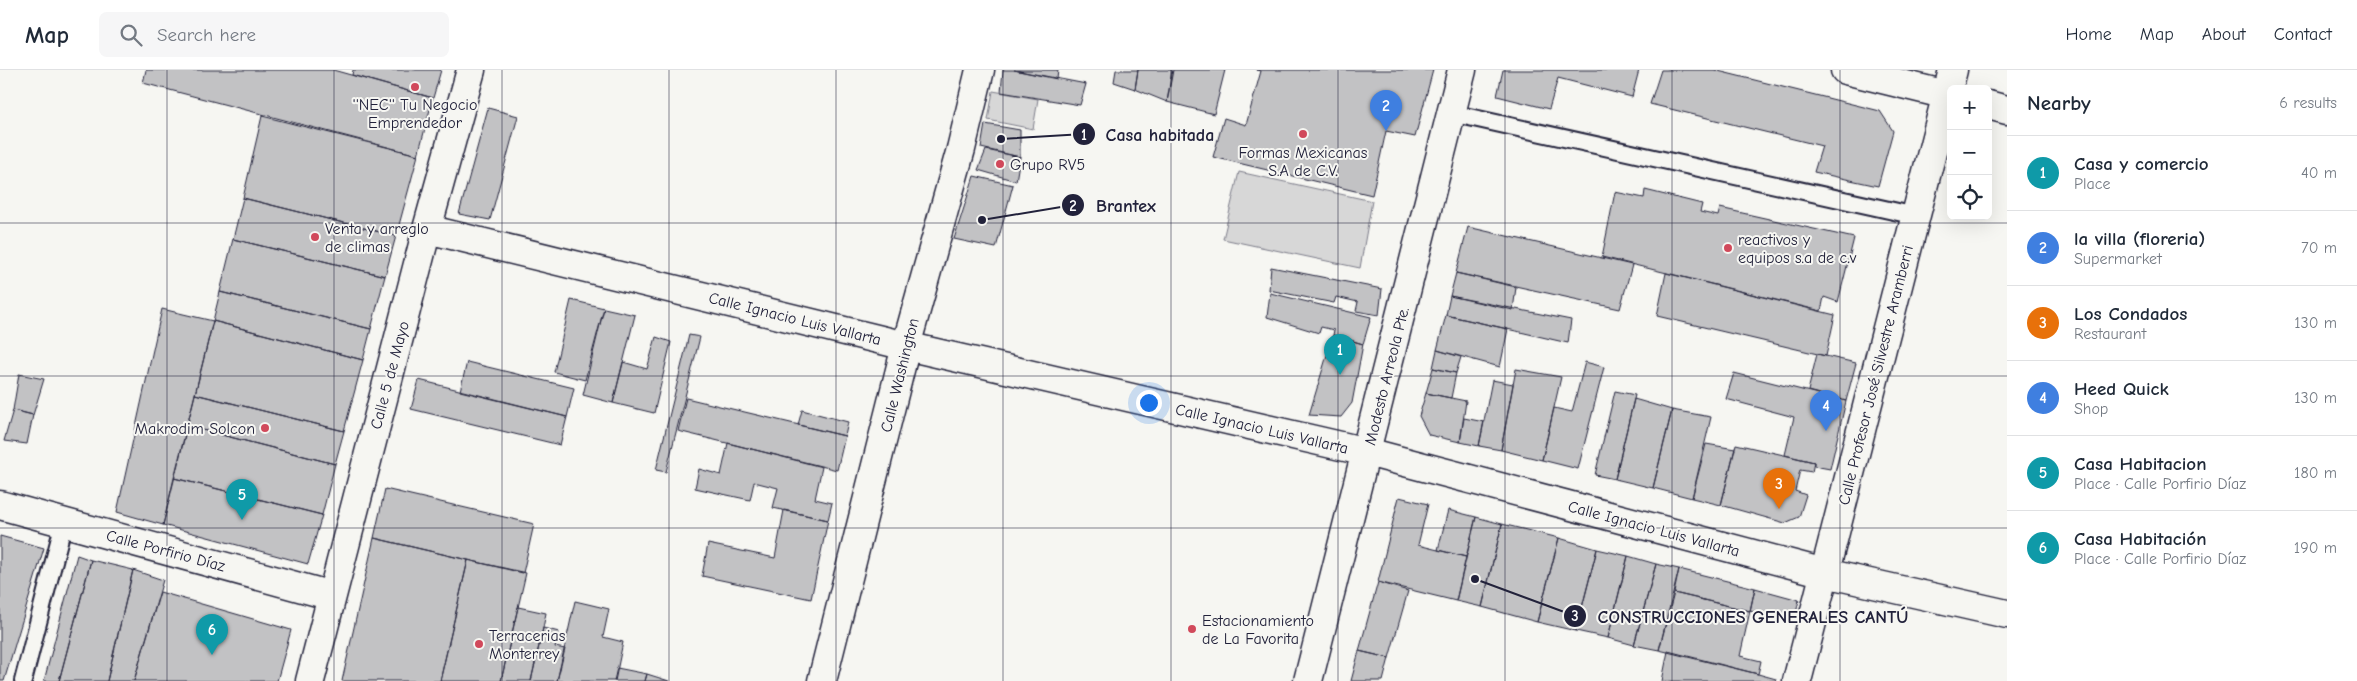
<!DOCTYPE html>
<meta charset="utf-8">
<style>
body{margin:0;font-family:"Comic Neue",sans-serif;background:#f6f6f7;color:#1f2937}
.controls{position:absolute;right:15px;top:15px;display:grid;overflow:hidden;border-radius:8px;box-shadow:0 5px 20px #0002}
.controls button{width:45px;height:45px;display:grid;place-items:center;padding:0;border:0;border-bottom:1px solid #e0e1e3;background:#fff;color:#1f2937;font:25px sans-serif}
.you{position:absolute;left:1148px;top:332px;width:18px;height:18px;margin:-12px;border:4px solid #fff;border-radius:50%;background:#1a73e8;box-shadow:0 0 0 8px #1a73e833}
.badge{display:grid;place-items:center;width:32px;height:32px;border-radius:50%;background:#db2777;color:#fff;font-size:16px;font-weight:700}
.pin{position:absolute;translate:-50% -41px;filter:drop-shadow(0 1px 2px #0008)}
.pin::after{content:'';position:absolute;top:26px;width:18px;height:15px;background:inherit;clip-path:polygon(0 0,100% 0,50% 100%)}
.list{margin:0;padding:0;list-style:none}
h2{display:flex;justify-content:space-between;align-items:center;height:65px;margin:0;padding:0 20px;font-size:21px}
h2 small{font-size:16px;font-weight:400;color:#747a83}
.list li{display:grid;grid-template-columns:32px 1fr auto;gap:15px;align-items:center;box-sizing:border-box;height:75px;padding:0 20px;border-top:1px solid #e0e1e3}
.list b{display:block;font-size:19px;white-space:nowrap}
.list p{margin:0;font-size:16px;white-space:nowrap;color:#747a83}
.list em{font-size:16px;font-style:normal;color:#747a83}
.icon{flex:none;width:28px;height:28px;fill:none;stroke:currentColor;stroke-width:2;stroke-linecap:round;stroke-linejoin:round}
.map{position:relative;flex:none;width:2007px;height:611px;overflow:hidden}
header{display:flex;align-items:center;gap:30px;box-sizing:border-box;height:70px;padding:0 25px;background:#fff;border-bottom:1px solid #e0e1e3}
header strong{font-size:24px}
nav{display:flex;gap:28px;margin-inline-start:auto;font-size:18px}
.search{width:350px;height:45px;background:#f6f6f7;display:flex;align-items:center;gap:12px;box-sizing:border-box;padding:0 18px;border-radius:8px;color:#747a83;font-size:19px}
main{display:flex}
aside{flex:1;background:#fff}
.map>svg:first-child{display:block}
</style>
<header>
<strong>Map</strong>
<div class="search"><svg class="icon" aria-label="search" viewBox="0 0 24 24"><circle cx="10" cy="10" r="6"/><path d="M15 15l6 6"/></svg>Search here</div>
<nav><a>Home</a><a>Map</a><a>About</a><a>Contact</a></nav>
</header>
<main>
<div class="map">
<svg width="2007" height="611" viewBox="0 0 2007 611">
<rect width="100%" height="100%" fill="#f6f6f2"/>
<filter id="ink" filterUnits="userSpaceOnUse"><feTurbulence type="fractalNoise" baseFrequency=".02" numOctaves="2"/><feDisplacementMap in="SourceGraphic" scale="10" xChannelSelector="R" yChannelSelector="G"/><feConvolveMatrix kernelMatrix="1 2 1 2 8 2 1 2 1" color-interpolation-filters="sRGB"/></filter>
<g filter="url(#ink)">
<path fill="#d7d7d7" stroke="#7c7c89" d="M993 21 1038 29 1033 59 988 50Z
M1239 102 1372 131 1360 198 1223 169Z"/>
<path fill="#c2c2c4" stroke="#22223b" d="M146 0H333L433 28 418 85 143 13Z
M353 0H441L433 28 352 5Z
M1003 0H1014L1086 14 1080 35 1001 22Z
M1014 0H1058L1057 9Z
M1116 0H1138L1135 19 1114 12Z
M1138 0H1172L1167 32 1135 19Z
M1173 0H1225L1214 44 1167 32Z
M1256 0H1433L1415 67 1386 61 1372 125 1213 87 1224 48 1246 55 1261 1Z
M1503 0H1639L1632 27 1558 8 1549 39 1497 26Z
M1661 0H1714L1880 41 1893 61 1878 116 1814 102 1822 76 1650 34Z
M488 38 518 46 490 150 459 144Z
M262 46 418 85 396 166 243 128Z
M985 54 1020 60V87L981 78Z
M986 80 1020 87 1016 111 978 100Z
M974 106 1013 115 996 178 954 169Z
M1645 120 1702 134 1700 142 1718 146 1720 138 1854 168 1838 232 1824 227 1821 241 1602 187 1615 122 1644 128Z
M243 128 396 166 385 206 233 169Z
M1468 157 1632 195 1620 239 1456 203Z
M233 169 385 206 371 259 220 222Z
M1271 197 1382 219 1379 245 1356 241 1358 232 1336 227 1334 233 1269 220Z
M1456 203 1516 217 1513 240 1450 226Z
M1666 203 1835 245 1826 286 1657 246Z
M220 222 371 259 363 290 213 251Z
M1270 223 1371 247 1363 274 1333 265 1334 260 1321 257 1319 263 1267 247Z
M1450 226 1571 250 1568 273 1446 245Z
M571 230 604 238 585 310 554 302Z
M604 238 635 245 613 333 583 325Z
M162 239 213 251 163 455 117 442Z
M1446 245 1508 259 1500 297 1437 280Z
M213 251 363 290 344 361 195 324Z
M689 265 700 267 666 402 656 400Z
M1333 265 1363 274 1352 333 1341 347 1309 345Z
M656 267 671 272 654 343 613 333 623 292 647 299Z
M1437 280 1461 287 1456 303 1433 298Z
M1817 284 1856 293 1846 331 1808 321Z
M467 292 574 318 567 347 460 321Z
M1585 292 1604 297 1578 399 1542 390 1554 338 1572 342Z
M1433 298 1456 303 1451 328 1426 323Z
M1516 299 1561 307 1542 390 1501 380Z
M1734 303 1846 331 1830 399 1814 396V392L1785 385 1794 347 1726 329Z
M19 304 44 309 33 345 13 340Z
M419 310 567 347 560 375 411 339Z
M1492 310 1513 314 1501 380 1479 376Z
M1615 321 1635 325 1615 409 1595 405Z
M1426 323 1466 331 1460 372 1429 365 1419 346Z
M195 324 344 361 335 394 187 356Z
M686 328 845 366 837 400 678 361Z
M1634 329 1672 340 1653 418 1615 409Z
M13 340 33 345 27 374 4 371Z
M802 340 848 352 845 366 798 355Z
M1672 340 1711 347 1692 428 1653 418Z
M1464 348 1484 352 1479 376 1460 372Z
M187 356 335 394 322 445 174 408Z
M728 373 822 397 815 429 832 433 828 450 773 438 778 418 754 412 750 430 695 418 699 399 721 405Z
M1706 374 1735 379 1721 435 1692 428Z
M1736 374 1814 392 1812 402 1800 400 1795 421 1806 425 1799 447 1785 453 1721 435Z
M174 408 322 445 308 494 163 455Z
M385 419 534 454 523 503 374 468Z
M1399 427 1428 434 1418 475 1466 487 1456 531 1378 512Z
M784 440 828 450 811 529 702 506 708 474 775 488Z
M1448 440 1476 447 1466 487 1438 480Z
M1476 447 1502 454 1482 537 1456 531Z
M1502 454 1559 468 1537 552 1482 537Z
M0 466 44 478 4 611H0Z
M374 468 468 490 440 611H342Z
M1559 468 1597 479 1576 561 1537 552Z
M1597 479 1628 486 1608 568 1576 561Z
M77 485 91 490 59 611H44Z
M1628 486 1656 494 1634 575 1608 568Z
M91 490 133 500 107 611H59Z
M468 490 526 503 501 611H440Z
M1656 494 1679 499 1659 580 1634 575Z
M1679 499 1755 518 1750 541 1674 523Z
M133 500 163 510 134 611H107Z
M1378 512 1408 521 1389 588 1359 581Z
M1755 518 1799 530 1794 552 1750 541Z
M160 522 291 560 277 611H134Z
M1674 523 1750 541 1740 586 1761 591 1758 604 1659 580Z
M575 531 609 539 603 567 623 572 615 611H557Z
M518 537 546 543 543 558 531 611H501Z
M543 558 559 562 555 577 565 579 557 611H531Z
M1359 581 1389 588 1383 611H1351Z
M1668 581 1758 604 1776 609 1775 611H1662Z
M617 598 647 604 645 611H614Z
M647 604 669 611H645Z"/>
<g fill="none" stroke-linecap="round" stroke-linejoin="round">
<defs>
<path id="service" d="M1451 43 1916 146
M23 611 64 452"/>
<path id="minor" d="M1845 0 1951 26
M1988 35 2007 40
M427 159 906 276 1367 382 1825 503 2007 544
M0 435 332 526
M310 611 427 159 471 0
M1308 611 1462 0"/>
<path id="secondary" d="M822 611 906 276 961 79 980 0
M1797 611 1953 0"/>
</defs>
<use href="#service" stroke="#22223b" stroke-width="20"/>
<use href="#minor" stroke="#22223b" stroke-width="31"/>
<use href="#secondary" stroke="#22223b" stroke-width="31"/>
<use href="#service" stroke="#f6f6f2" stroke-width="16"/>
<use href="#minor" stroke="#f6f6f2" stroke-width="28"/>
<use href="#secondary" stroke="#f6f6f2" stroke-width="28"/>
</g>
</g>
<path fill="none" stroke="#22223b" stroke-width="1" stroke-opacity="0.55" d="M167 0V611M334 0V611M502 0V611M669 0V611M836 0V611M1003 0V611M1171 0V611M1338 0V611M1505 0V611M1672 0V611M1840 0V611M0 153H2007M0 306H2007M0 458H2007"/>
<g fill="#d1495b" stroke="#f6f6f2" stroke-width="2">
<circle cx="415" cy="17" r="5"/>
<circle cx="1303" cy="64" r="5"/>
<circle cx="1000" cy="94" r="5"/>
<circle cx="315" cy="167" r="5"/>
<circle cx="1728" cy="178" r="5"/>
<circle cx="265" cy="358" r="5"/>
<circle cx="1192" cy="559" r="5"/>
<circle cx="479" cy="574" r="5"/>
</g>
<g text-anchor="middle" stroke-width="4" stroke-linejoin="round" paint-order="stroke">
<g font-size="16" fill="#22223b" stroke="#f6f6f2" text-anchor="start">
<text x="415" y="40" text-anchor="middle">''NEC'' Tu Negocio<tspan x="415" dy="18">Emprendedor</tspan></text>
<text x="1303" y="88" text-anchor="middle">Formas Mexicanas<tspan x="1303" dy="18">S.A de C.V.</tspan></text>
<text x="1010" y="100">Grupo RV5</text>
<text x="325" y="164">Venta y arreglo<tspan x="325" dy="18">de climas</tspan></text>
<text x="1738" y="175">reactivos y<tspan x="1738" dy="18">equipos s.a de c.v</tspan></text>
<text x="255" y="364" text-anchor="end">Makrodim Solcon</text>
<text x="1202" y="556">Estacionamiento<tspan x="1202" dy="18">de La Favorita</tspan></text>
<text x="489" y="571">Terracerias<tspan x="489" dy="18">Monterrey</tspan></text>
</g>
<g font-size="16" fill="#22223b" stroke="#f6f6f2">
<text transform="translate(795 248) rotate(14)" y="6">Calle Ignacio Luis Vallarta</text>
<text transform="translate(389 305) rotate(-75)" y="6">Calle 5 de Mayo</text>
<text transform="translate(899 305) rotate(-76)" y="6">Calle Washington</text>
<text transform="translate(1875 305) rotate(-76)" y="6">Calle Profesor José Silvestre Aramberri</text>
<text transform="translate(1386 306) rotate(-76)" y="6">Modesto Arreola Pte.</text>
<text transform="translate(1262 358) rotate(13)" y="6">Calle Ignacio Luis Vallarta</text>
<text transform="translate(1654 458) rotate(15)" y="6">Calle Ignacio Luis Vallarta</text>
<text transform="translate(166 480) rotate(15)" y="6">Calle Porfirio Díaz</text>
</g>
</g>
<path fill="none" stroke="#22223b" stroke-width="2" d="M1001 69L1084 64M982 150L1073 135M1475 509L1575 546"/>
<g fill="#22223b" stroke="#f6f6f2" stroke-width="2">
<circle cx="1001" cy="69" r="5"/>
<circle cx="982" cy="150" r="5"/>
<circle cx="1475" cy="509" r="5"/>
<circle cx="1084" cy="64" r="12"/>
<circle cx="1073" cy="135" r="12"/>
<circle cx="1575" cy="546" r="12"/>
</g>
<g font-size="15" text-anchor="middle" font-weight="bold" fill="#fff">
<text x="1084" y="70">1</text>
<text x="1073" y="141">2</text>
<text x="1575" y="551">3</text>
</g>
<g font-size="18" text-anchor="middle" font-weight="bold" fill="#22223b" stroke="#f6f6f2" stroke-width="4" stroke-linejoin="round" paint-order="stroke">
<text x="1160" y="71">Casa habitada</text>
<text x="1126" y="142">Brantex</text>
<text x="1753" y="553">CONSTRUCCIONES GENERALES CANTÚ</text>
</g>
</svg>
<div class="controls">
<button>+</button>
<button>−</button>
<button><svg class="icon" aria-label="locate" viewBox="0 0 24 24"><circle cx="12" cy="12" r="6"/><path d="M12 2v4M12 18v4M2 12h4M18 12h4"/></svg></button>
</div>
<div class="you"></div>
<div class="pin badge" style="left:1340px;top:305px;background:#0f9aa8">1</div>
<div class="pin badge" style="left:1386px;top:61px;background:#3f7fe0">2</div>
<div class="pin badge" style="left:1779px;top:439px;background:#e8710a">3</div>
<div class="pin badge" style="left:1826px;top:361px;background:#3f7fe0">4</div>
<div class="pin badge" style="left:242px;top:450px;background:#0f9aa8">5</div>
<div class="pin badge" style="left:212px;top:585px;background:#0f9aa8">6</div>
</div>
<aside>
<h2>Nearby<small>6 results</small></h2>
<ul class="list">
<li><span class="badge" style="background:#0f9aa8">1</span><div><b>Casa y comercio</b><p>Place</p></div><em>40 m</em></li>
<li><span class="badge" style="background:#3f7fe0">2</span><div><b>la villa (floreria)</b><p>Supermarket</p></div><em>70 m</em></li>
<li><span class="badge" style="background:#e8710a">3</span><div><b>Los Condados</b><p>Restaurant</p></div><em>130 m</em></li>
<li><span class="badge" style="background:#3f7fe0">4</span><div><b>Heed Quick</b><p>Shop</p></div><em>130 m</em></li>
<li><span class="badge" style="background:#0f9aa8">5</span><div><b>Casa Habitacion</b><p>Place · Calle Porfirio Díaz</p></div><em>180 m</em></li>
<li><span class="badge" style="background:#0f9aa8">6</span><div><b>Casa Habitación</b><p>Place · Calle Porfirio Díaz</p></div><em>190 m</em></li>
</ul>
</aside>
</main>
